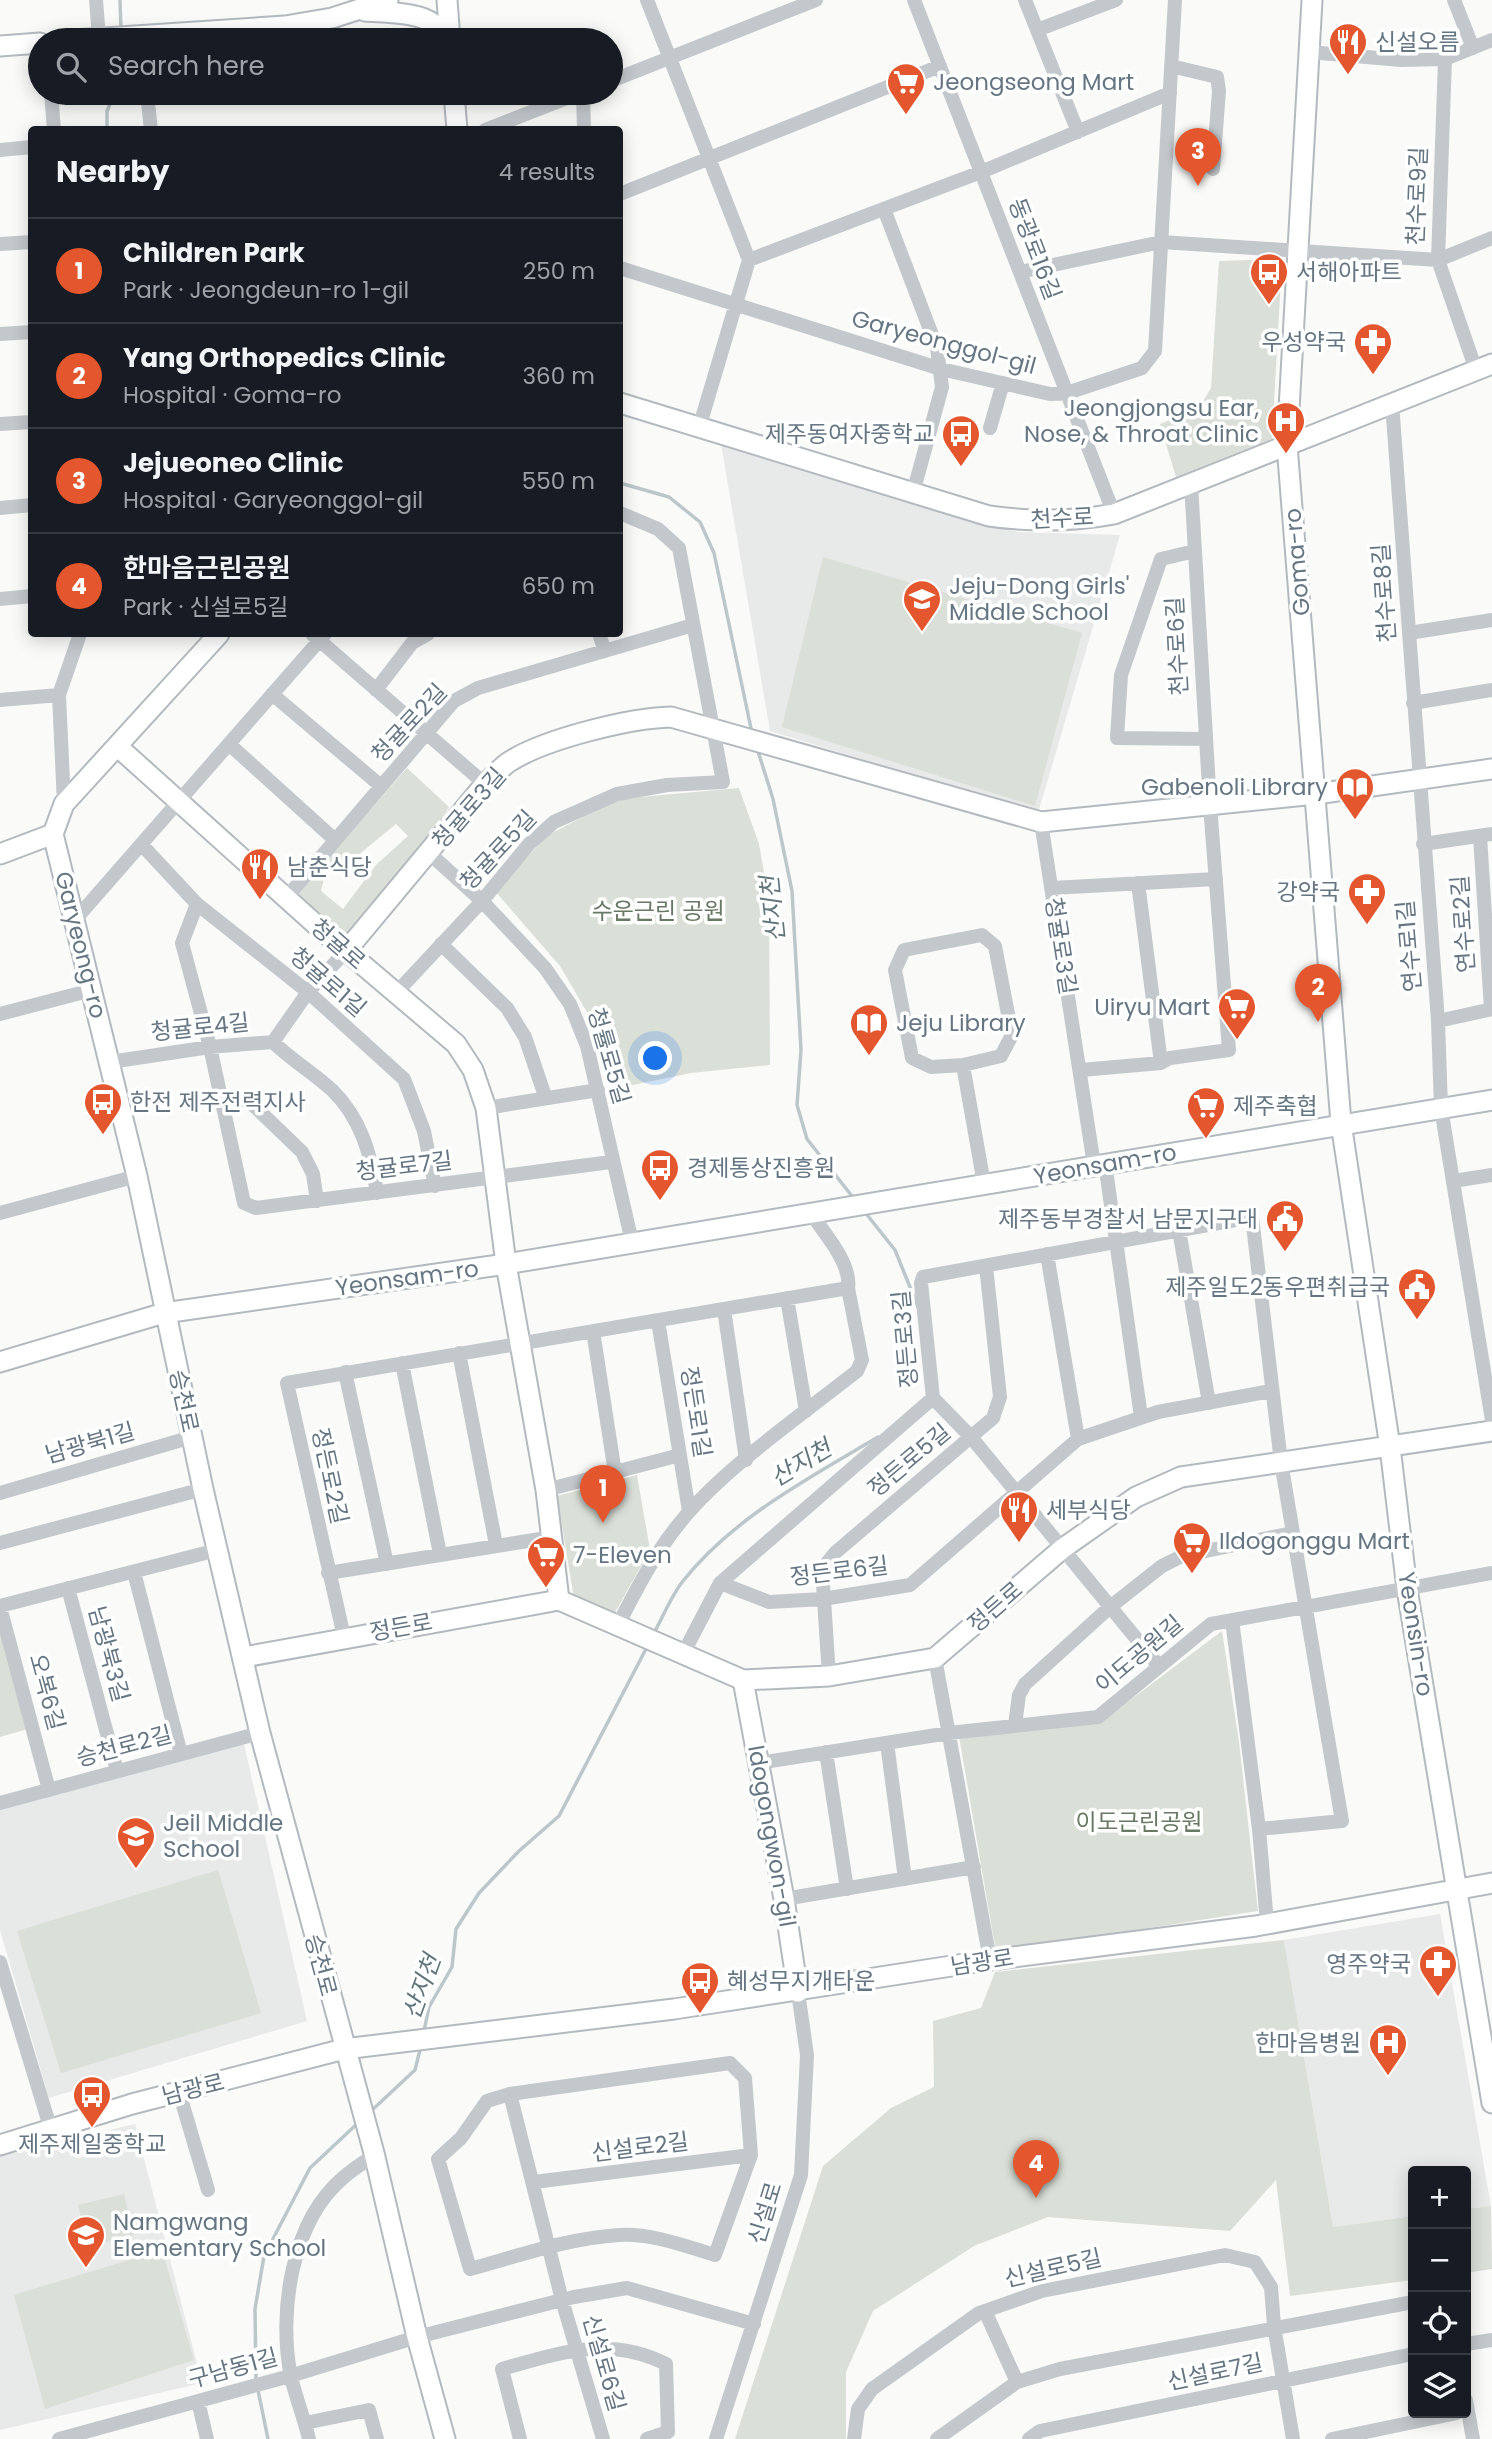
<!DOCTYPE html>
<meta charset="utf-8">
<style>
body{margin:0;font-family:Poppins,"Noto Sans KR",sans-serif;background:#242831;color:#f1f3f6}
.controls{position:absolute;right:21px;bottom:21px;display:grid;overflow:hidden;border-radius:7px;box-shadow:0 4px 18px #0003}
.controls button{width:63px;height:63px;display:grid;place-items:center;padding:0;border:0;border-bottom:2px solid #363941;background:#171b24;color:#f1f3f6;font:35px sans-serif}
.you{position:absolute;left:656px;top:1059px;width:24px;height:24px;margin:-18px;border:5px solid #fff;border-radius:50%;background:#1a73e8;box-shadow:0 0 0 10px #1a73e833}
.badge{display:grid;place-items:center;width:46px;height:46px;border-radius:50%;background:#e4572e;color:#fff;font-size:23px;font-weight:700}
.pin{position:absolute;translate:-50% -58px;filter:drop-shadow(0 2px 4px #0008)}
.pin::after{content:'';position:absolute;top:37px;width:24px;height:21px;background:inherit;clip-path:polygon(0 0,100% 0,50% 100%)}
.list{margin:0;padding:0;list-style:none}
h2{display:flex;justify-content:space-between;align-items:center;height:91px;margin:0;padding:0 28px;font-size:30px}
h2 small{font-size:23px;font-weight:400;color:#9ea1a6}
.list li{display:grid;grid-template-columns:46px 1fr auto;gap:21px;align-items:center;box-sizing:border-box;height:105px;padding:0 28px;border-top:2px solid #363941}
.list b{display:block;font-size:26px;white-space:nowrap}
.list p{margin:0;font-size:23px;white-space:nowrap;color:#9ea1a6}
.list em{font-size:23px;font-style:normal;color:#9ea1a6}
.icon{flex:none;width:38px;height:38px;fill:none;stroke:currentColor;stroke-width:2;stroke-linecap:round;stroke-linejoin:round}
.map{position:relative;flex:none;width:1492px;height:2439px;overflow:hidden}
.search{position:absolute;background:#171b24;box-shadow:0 4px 18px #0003;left:28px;top:28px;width:595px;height:77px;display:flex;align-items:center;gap:18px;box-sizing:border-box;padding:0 24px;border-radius:38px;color:#9ea1a6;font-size:26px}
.panel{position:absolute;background:#171b24;box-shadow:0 4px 18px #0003;left:28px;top:126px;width:595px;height:511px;border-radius:7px}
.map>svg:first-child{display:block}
</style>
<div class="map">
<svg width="1492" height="2439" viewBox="0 0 1492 2439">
<rect width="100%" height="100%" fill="#fafaf8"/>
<path fill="#e8e9e9" d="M721 444 1017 532 1120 535 1038 813 770 731Z
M244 1744 307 2021 49 2098 0 1930V1810Z
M1440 1914 1491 2206 1466 2209V2171H1413V2216L1333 2227 1284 1940Z
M135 2124 202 2383 0 2430V2156Z"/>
<path fill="#dadfd7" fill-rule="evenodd" d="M1282 259 1272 439 1176 477 1160 424 1199 408 1211 388 1219 261Z
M823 557 1082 633 1035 806 782 727Z
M407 768 449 807 425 843 349 932 339 937 294 897ZM396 824 408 836 376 865 343 909 321 891 328 863 357 856Z
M739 788 759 844 769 901 770 1065 691 1073 613 1089 591 1019 560 966 495 891 548 835 618 799Z
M637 1475 650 1550 614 1614 574 1598 557 1496Z
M0 1624 31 1728 0 1737Z
M1222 1631 1239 1742 1258 1911 996 1952 959 1736 1101 1722Z
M218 1870 261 2013 61 2073 17 1931Z
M1284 1940 1333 2227 1413 2216V2280L1290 2296 1276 2180 1230 2231 1048 2217 974 2246 873 2311 846 2372V2439H735L823 2166 891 2108 934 2087 933 2021 981 2008 995 1972Z
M124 2194 134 2235 88 2246 78 2205Z
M1491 2206 1492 2269 1466 2273V2209Z
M162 2250 194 2360 45 2409 14 2295Z"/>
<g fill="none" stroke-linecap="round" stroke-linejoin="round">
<path stroke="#bbc7cb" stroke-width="3.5" d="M120 0 121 31
M107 130V111L115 93
M620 483 669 497 700 522 714 553 752 733
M757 748 773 799 792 891 801 1050 797 1105 807 1139 855 1200
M864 1211 895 1250 918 1307
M654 1633C663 1617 671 1596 683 1581 734 1517 809 1478 878 1437
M424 2031 429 2007 452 1967 456 1929 479 1893 519 1851 559 1816 647 1647
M370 2112 415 2070 421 2046
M256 2382 255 2309 264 2256 310 2168 359 2122
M258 2390 268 2439"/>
<defs>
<path id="secondary" d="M447 0 450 40
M1312 0 1287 445 1341 1123 1390 1447 1407 1589 1492 2103
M365 11C391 13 436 10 445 40
M74 40 285 26 332 18 388 0
M0 46 40 43
M454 93 457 130
M620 403 989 516C1032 522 1071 522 1114 514L1492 364
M219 634 64 804 53 834 137 1176 203 1489 260 1733 374 2153 417 2337 445 2439
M117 746 324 932 456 1044 473 1070 486 1108 506 1264 546 1490 559 1600 743 1680 829 1676 935 1658 1062 1549 1136 1497 1181 1477 1492 1431
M0 854 53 834
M346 951 485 784C493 777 500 768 509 762 544 739 630 718 671 717L1041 822 1316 794 1492 769
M0 1362 164 1313 506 1264 1492 1100
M244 1657 559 1600
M743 1680 784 1899 798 1992
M0 2145 132 2104 344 2049 674 2009 990 1960 1256 1926 1492 1883"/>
</defs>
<use href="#secondary" stroke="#b3babf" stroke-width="23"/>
<path stroke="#c3c8cc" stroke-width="14" d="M96 0 99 38
M647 0 749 260 699 428
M914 0 1114 514
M1025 0 1078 132
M1454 0 1473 48
M1037 30 1116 0
M1309 52 1401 60 1445 59 1492 40
M1445 59 1438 260 1476 370
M1171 66 1217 77 1219 91 1213 169
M611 81 816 0
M51 93 54 130
M147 93 151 130
M583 93 584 130
M485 130 580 93
M0 150 32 147
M620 194 940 66
M884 209 937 348 942 387 913 493
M0 244 32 242
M749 260 981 172 1170 93
M620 268 941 369 1050 394 1067 393 1142 368 1155 351 1175 0
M1020 272 1161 242 1438 260 1492 238
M0 334 32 332
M1392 403 1438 1021 1441 1108 1492 1420
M0 424 32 422
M990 428 1003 383
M0 508 32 505
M1195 551 1161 559 1121 675 1117 738 1206 739
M0 599 32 596
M1409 633 1492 620
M312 634 485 784
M599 634 605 651
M376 690 412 643 428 634
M272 694 381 786
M0 700 59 695
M1413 703 1492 690
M229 744 335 840
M64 804 59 695 80 634
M1041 822 1094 1165
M1480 836 1491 1009
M141 844 197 904 308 992 404 1079 424 1131 435 1186
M1423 844 1492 834
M429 853 482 901 545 968 570 1004 587 1046 632 1242
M1138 883 1161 1063
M1052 888 1216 879
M286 898 454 701 478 688 693 625
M197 904 182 943 210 1047 244 1203 256 1208 611 1162
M74 921 325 634
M441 944 507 1008 525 1037 545 1096
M396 993 482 901 529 844 554 822 617 794 667 785 723 782 679 548 658 529 620 513
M0 1014 92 990
M1438 1021 1492 1009
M273 1042 308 992 346 951
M110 1062 210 1047 273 1042C291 1060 314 1073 332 1090 361 1118 371 1155 377 1193
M963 1065 931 1067 912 1058 895 970 904 950 982 935 995 946 1012 1035 1001 1056 963 1065 984 1184
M1081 1070 1161 1063 1170 1058 1229 1050 1210 805 1191 484
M221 1099 249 1101 302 1152 313 1174 317 1201
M486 1108 598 1090
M1105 1163 1141 1417
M1453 1181 1492 1175
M810 1212C823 1232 852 1263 848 1288
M0 1213 137 1176
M1179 1230 1209 1403
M1047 1254 1078 1439
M787 1298 806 1411
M724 1309 746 1460
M658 1321 689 1511
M593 1331 615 1473
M459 1353 496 1545
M402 1363 440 1554
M345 1372 387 1564
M933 1398 971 1437 1158 1665
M546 1490 680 1455
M0 1493 192 1437
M0 1543 203 1489
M134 1572 181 1754
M328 1573 553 1537
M720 1583 769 1602 823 1599 910 1585 1078 1439 1158 1412 1271 1391
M68 1588 117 1771
M0 1606 217 1550
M0 1607 49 1790
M1232 1620 1259 1829
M344 1637 287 1383 848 1288 862 1360 857 1371C804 1413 732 1463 688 1513 658 1547 638 1586 617 1627
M683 1654 720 1583 933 1398 921 1283 923 1277 1252 1217 1281 1462 1342 1821 1259 1829 1267 1923
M935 1658 990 1960
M829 1676 822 1569 836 1552 993 1418 1000 1397 986 1266
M1015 1725 1019 1695 1025 1684 1110 1607 1162 1566 1182 1556 1292 1533
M887 1743 905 1879
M826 1752 847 1889
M759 1763 949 1733 1098 1717 1211 1624 1492 1573
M0 1803 260 1733
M784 1899 974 1867
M0 1962 51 2130
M730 2063 745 2078 751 2155 715 2255C685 2246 651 2233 619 2235 569 2238 518 2256 470 2269L438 2159 461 2138 487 2101 510 2094Z
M179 2092 208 2190
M510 2094 562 2300 603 2439
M534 2182 751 2155
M985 2311 1017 2382
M1466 2344 1492 2340
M1466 2400 1473 2439
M198 2401 207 2439
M305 2423 369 2410 377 2439
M59 2439 290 2376 417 2337 574 2297 627 2288 754 2324
M309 2439C304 2418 296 2398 291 2377 278 2313 291 2221 344 2177 353 2169 364 2162 375 2155
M520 2439 502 2369C559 2353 610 2335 666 2364L668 2432 647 2439
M716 2439 801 2175 807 2055 798 1992
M854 2439 858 2409 872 2389 979 2313 1042 2291 1225 2255 1255 2262 1271 2287 1274 2326 1293 2439
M937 2439 1017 2382 1060 2369 1413 2302
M1029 2439 1040 2431 1413 2354
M1332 2439 1457 2413"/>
<use href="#secondary" stroke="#fff" stroke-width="19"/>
</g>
<defs>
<symbol id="restaurant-pin" viewBox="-11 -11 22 30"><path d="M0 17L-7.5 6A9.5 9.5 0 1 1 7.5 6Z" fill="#e4572e" stroke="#fff"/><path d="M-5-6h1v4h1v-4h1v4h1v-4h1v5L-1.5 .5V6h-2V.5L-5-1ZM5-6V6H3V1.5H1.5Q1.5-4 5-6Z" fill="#fff"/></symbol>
<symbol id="supermarket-pin" viewBox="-11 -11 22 30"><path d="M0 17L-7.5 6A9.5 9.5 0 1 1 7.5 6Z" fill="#e4572e" stroke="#fff"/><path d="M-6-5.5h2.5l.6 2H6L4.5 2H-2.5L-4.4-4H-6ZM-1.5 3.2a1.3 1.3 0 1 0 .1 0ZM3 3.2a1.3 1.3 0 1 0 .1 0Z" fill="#fff"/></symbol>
<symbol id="bus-pin" viewBox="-11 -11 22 30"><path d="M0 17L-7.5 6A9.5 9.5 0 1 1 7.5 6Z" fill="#e4572e" stroke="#fff"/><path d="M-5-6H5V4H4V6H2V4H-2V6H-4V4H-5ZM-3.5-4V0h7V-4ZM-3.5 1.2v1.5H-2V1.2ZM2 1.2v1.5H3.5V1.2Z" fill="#fff"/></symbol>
<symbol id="pharmacy-pin" viewBox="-11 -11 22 30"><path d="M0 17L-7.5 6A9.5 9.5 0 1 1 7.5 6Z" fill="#e4572e" stroke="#fff"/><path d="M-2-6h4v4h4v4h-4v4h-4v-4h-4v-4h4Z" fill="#fff"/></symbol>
<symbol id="hospital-pin" viewBox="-11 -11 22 30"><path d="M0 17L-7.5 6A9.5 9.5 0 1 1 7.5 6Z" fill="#e4572e" stroke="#fff"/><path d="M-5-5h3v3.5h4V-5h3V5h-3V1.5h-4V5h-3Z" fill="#fff"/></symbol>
<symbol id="school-pin" viewBox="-11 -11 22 30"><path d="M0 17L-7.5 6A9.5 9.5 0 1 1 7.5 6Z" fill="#e4572e" stroke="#fff"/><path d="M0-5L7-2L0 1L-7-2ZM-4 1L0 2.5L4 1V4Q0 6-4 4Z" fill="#fff"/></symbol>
<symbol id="library-pin" viewBox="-11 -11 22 30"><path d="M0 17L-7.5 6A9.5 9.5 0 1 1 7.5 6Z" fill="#e4572e" stroke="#fff"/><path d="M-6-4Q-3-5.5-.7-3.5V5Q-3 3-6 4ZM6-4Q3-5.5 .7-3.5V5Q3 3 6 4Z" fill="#fff"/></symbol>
<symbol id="civic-pin" viewBox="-11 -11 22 30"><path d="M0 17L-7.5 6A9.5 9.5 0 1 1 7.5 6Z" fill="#e4572e" stroke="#fff"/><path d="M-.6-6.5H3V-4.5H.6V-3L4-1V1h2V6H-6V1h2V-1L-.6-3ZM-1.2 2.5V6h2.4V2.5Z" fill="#fff"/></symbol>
</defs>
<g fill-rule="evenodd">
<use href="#restaurant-pin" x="1326" y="20" width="44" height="60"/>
<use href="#supermarket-pin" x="884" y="60" width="44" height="60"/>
<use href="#bus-pin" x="1247" y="250" width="44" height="60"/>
<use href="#pharmacy-pin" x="1351" y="320" width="44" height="60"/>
<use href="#hospital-pin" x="1264" y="399" width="44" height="60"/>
<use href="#bus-pin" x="939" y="412" width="44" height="60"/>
<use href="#school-pin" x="900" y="577" width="44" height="60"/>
<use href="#library-pin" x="1333" y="765" width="44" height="60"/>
<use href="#restaurant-pin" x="238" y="845" width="44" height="60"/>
<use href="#pharmacy-pin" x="1345" y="870" width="44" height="60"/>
<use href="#supermarket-pin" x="1215" y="985" width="44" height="60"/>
<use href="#library-pin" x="847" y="1001" width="44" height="60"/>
<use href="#bus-pin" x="81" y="1080" width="44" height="60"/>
<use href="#supermarket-pin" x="1184" y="1084" width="44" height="60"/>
<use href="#bus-pin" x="638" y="1146" width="44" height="60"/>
<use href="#civic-pin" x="1263" y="1197" width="44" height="60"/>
<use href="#civic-pin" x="1395" y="1265" width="44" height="60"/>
<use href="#restaurant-pin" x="997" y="1488" width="44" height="60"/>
<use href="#supermarket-pin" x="1170" y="1519" width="44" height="60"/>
<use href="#supermarket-pin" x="524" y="1533" width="44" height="60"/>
<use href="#school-pin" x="114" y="1814" width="44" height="60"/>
<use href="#pharmacy-pin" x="1416" y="1942" width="44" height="60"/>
<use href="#bus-pin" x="678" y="1959" width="44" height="60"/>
<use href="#hospital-pin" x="1366" y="2021" width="44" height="60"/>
<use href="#bus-pin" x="70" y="2073" width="44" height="60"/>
<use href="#school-pin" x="64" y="2213" width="44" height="60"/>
</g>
<g text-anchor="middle" stroke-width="7" stroke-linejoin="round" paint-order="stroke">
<g font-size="23" fill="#657683" stroke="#fff" text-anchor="start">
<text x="1375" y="50">신설오름</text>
<text x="933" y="90">Jeongseong Mart</text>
<text x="1296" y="280">서해아파트</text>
<text x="1346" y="350" text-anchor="end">우성약국</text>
<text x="1259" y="416" text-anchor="end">Jeongjongsu Ear,<tspan x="1259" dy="26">Nose, &amp; Throat Clinic</tspan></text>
<text x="934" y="442" text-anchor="end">제주동여자중학교</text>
<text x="949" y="594">Jeju-Dong Girls'<tspan x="949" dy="26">Middle School</tspan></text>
<text x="1328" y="795" text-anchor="end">Gabenoli Library</text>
<text x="287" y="875">남춘식당</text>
<text x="1340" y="900" text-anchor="end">강약국</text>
<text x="1210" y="1015" text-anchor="end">Uiryu Mart</text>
<text x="896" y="1031">Jeju Library</text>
<text x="130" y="1110">한전 제주전력지사</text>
<text x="1233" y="1114">제주축협</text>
<text x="687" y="1176">경제통상진흥원</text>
<text x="1258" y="1227" text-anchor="end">제주동부경찰서 남문지구대</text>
<text x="1390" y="1295" text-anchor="end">제주일도2동우편취급국</text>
<text x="1046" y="1518">세부식당</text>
<text x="1219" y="1549">Ildogonggu Mart</text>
<text x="573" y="1563">7-Eleven</text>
<text x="163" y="1831">Jeil Middle<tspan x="163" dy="26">School</tspan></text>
<text x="1411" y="1972" text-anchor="end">영주약국</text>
<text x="727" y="1989">혜성무지개타운</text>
<text x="1361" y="2051" text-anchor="end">한마음병원</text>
<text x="92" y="2152" text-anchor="middle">제주제일중학교</text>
<text x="113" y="2230">Namgwang<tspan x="113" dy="26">Elementary School</tspan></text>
</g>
<g font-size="23" fill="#657683" stroke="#fff">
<text transform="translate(1417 196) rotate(-88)" y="8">천수로9길</text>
<text transform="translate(1035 249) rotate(69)" y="8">동광로16길</text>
<text transform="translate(944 342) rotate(15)" y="8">Garyeonggol-gil</text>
<text transform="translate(1062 518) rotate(-3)" y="8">천수로</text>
<text transform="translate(1297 562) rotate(-95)" y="8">Goma-ro</text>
<text transform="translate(1384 593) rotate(-94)" y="8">천수로8길</text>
<text transform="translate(1177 646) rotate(-93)" y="8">천수로6길</text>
<text transform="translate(409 723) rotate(-47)" y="8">청귤로2길</text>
<text transform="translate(469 808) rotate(-49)" y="8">청귤로3길</text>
<text transform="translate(498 850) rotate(-47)" y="8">청귤로5길</text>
<text transform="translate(1463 924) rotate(-94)" y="8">연수로2길</text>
<text transform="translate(338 944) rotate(41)" y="8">청귤로</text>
<text transform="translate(81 945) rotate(76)" y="8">Garyeong-ro</text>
<text transform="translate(1061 946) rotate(81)" y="8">청귤로3길</text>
<text transform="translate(1409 946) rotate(-95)" y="8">연수로1길</text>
<text transform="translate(328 982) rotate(41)" y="8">청귤로1길</text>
<text transform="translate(200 1027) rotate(-6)" y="8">청귤로4길</text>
<text transform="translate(609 1056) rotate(74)" y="8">청률로5길</text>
<text transform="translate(1105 1164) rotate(-10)" y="8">Yeonsam-ro</text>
<text transform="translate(404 1166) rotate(-7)" y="8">청귤로7길</text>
<text transform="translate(407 1278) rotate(-8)" y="8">Yeonsam-ro</text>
<text transform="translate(905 1339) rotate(-95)" y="8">정든로3길</text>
<text transform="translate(184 1401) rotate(78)" y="8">승천로</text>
<text transform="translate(696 1412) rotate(81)" y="8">정든로1길</text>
<text transform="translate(90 1443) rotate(-16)" y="8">남광북1길</text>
<text transform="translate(909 1460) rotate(-40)" y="8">정든로5길</text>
<text transform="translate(330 1476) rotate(78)" y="8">정든로2길</text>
<text transform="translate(839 1571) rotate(-7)" y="8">정든로6길</text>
<text transform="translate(995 1607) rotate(-41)" y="8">정든로</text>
<text transform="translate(401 1627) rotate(-10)" y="8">정든로</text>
<text transform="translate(1416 1634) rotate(81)" y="8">Yeonsin-ro</text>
<text transform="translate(109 1654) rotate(75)" y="8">남광북3길</text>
<text transform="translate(1139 1654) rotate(-40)" y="8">이도공원길</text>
<text transform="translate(47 1692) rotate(75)" y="8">오복6길</text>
<text transform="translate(124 1746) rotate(-15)" y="8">승천로2길</text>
<text transform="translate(772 1836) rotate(80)" y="8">Idogongwon-gil</text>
<text transform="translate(982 1962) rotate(-9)" y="8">남광로</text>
<text transform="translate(321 1965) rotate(75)" y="8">승천로</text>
<text transform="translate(193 2089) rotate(-14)" y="8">남광로</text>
<text transform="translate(640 2147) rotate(-7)" y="8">신설로2길</text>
<text transform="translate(765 2213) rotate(-73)" y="8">신설로</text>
<text transform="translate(1053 2268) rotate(-13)" y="8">신설로5길</text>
<text transform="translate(604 2363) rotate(74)" y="8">신설로6길</text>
<text transform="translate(233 2368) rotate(-15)" y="8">구남동1길</text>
<text transform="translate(1215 2372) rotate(-12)" y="8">신설로7길</text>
</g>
<g font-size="23" fill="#687a64" stroke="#fff">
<text x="658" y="919">수운근린 공원</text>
<text x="1139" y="1830">이도근린공원</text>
</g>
<g font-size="24" font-style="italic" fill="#60757c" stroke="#fff">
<text transform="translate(773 909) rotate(-96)" y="8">산지천</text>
<text transform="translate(801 1463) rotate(-31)" y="8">산지천</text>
<text transform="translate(422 1987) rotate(-70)" y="8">산지천</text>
</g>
</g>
</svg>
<div class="controls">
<button>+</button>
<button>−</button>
<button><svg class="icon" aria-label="locate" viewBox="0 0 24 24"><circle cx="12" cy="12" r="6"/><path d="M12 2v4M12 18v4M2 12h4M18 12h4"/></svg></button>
<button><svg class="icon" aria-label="layers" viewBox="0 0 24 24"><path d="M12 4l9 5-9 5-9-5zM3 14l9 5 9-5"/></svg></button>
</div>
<div class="you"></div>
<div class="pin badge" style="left:603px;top:1523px">1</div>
<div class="pin badge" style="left:1318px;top:1022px">2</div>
<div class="pin badge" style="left:1198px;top:186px">3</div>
<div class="pin badge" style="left:1036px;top:2198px">4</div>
<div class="search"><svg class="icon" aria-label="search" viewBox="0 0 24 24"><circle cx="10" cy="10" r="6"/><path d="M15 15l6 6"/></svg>Search here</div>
<section class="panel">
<h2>Nearby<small>4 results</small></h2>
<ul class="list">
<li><span class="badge">1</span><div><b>Children Park</b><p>Park · Jeongdeun-ro 1-gil</p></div><em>250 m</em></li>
<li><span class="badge">2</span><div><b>Yang Orthopedics Clinic</b><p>Hospital · Goma-ro</p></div><em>360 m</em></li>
<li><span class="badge">3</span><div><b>Jejueoneo Clinic</b><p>Hospital · Garyeonggol-gil</p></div><em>550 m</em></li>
<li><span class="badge">4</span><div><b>한마음근린공원</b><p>Park · 신설로5길</p></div><em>650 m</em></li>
</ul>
</section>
</div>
